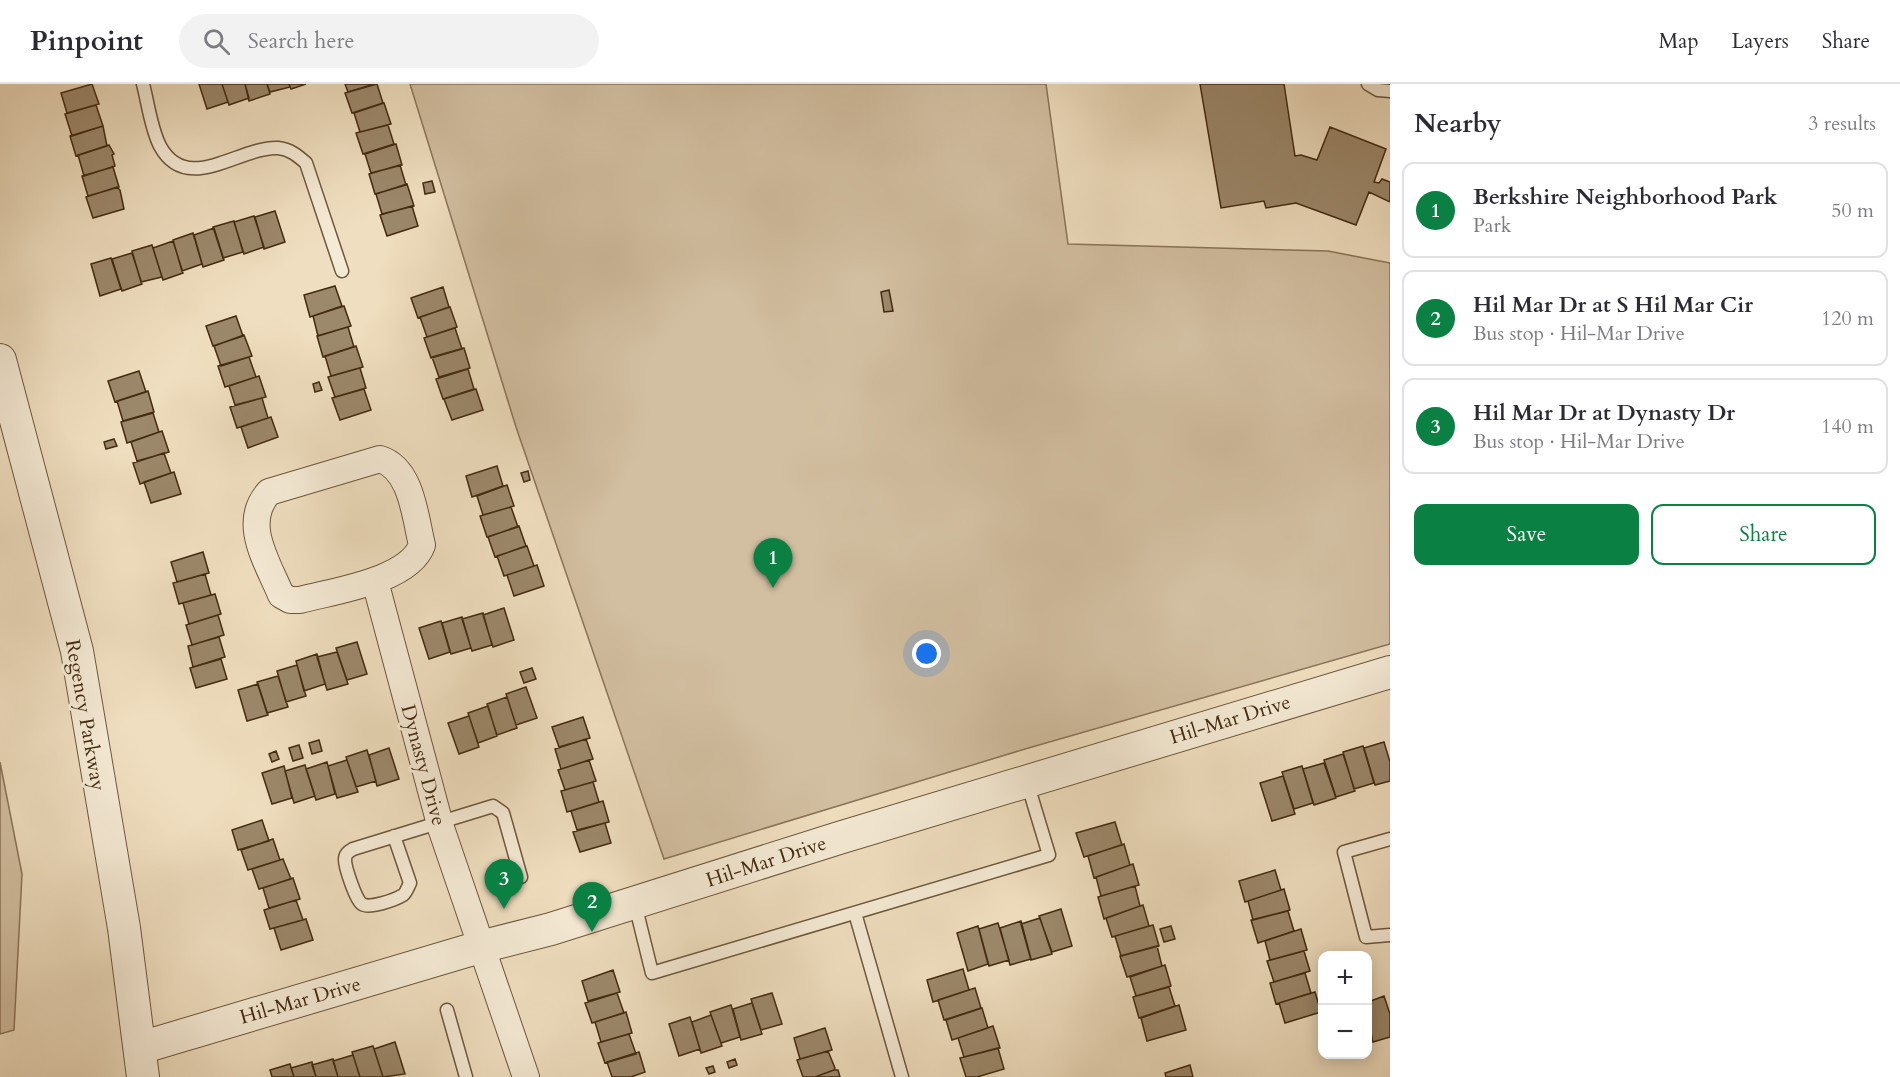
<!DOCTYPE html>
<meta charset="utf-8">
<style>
body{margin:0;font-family:Cardo,serif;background:#f2f2f3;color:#2b2b33}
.controls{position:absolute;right:18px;bottom:18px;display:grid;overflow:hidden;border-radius:12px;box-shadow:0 3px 15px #0003}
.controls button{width:54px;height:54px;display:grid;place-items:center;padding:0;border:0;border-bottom:2px solid #e1e1e2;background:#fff;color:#2b2b33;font:30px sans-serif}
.you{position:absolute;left:927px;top:570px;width:21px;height:21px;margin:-15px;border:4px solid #fff;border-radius:50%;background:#1a73e8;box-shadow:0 0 0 9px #1a73e833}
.badge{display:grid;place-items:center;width:39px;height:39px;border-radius:50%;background:#0b8043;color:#fff;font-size:20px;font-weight:700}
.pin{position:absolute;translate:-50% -50px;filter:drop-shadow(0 2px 3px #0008)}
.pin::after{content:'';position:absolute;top:32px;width:21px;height:18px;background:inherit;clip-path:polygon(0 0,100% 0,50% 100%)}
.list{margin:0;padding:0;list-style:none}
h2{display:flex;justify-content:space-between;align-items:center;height:78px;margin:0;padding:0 24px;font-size:26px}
h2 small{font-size:20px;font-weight:400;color:#7c7c81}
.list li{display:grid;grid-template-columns:39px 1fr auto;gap:18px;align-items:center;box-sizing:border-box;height:96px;margin:0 12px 12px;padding:0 12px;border:2px solid #e1e1e2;border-radius:12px}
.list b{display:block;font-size:22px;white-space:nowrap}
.list p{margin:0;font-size:20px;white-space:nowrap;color:#7c7c81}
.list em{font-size:20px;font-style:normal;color:#7c7c81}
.actions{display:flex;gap:12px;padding:18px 24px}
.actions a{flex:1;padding:14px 0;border:2px solid #0b8043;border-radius:12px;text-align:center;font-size:21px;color:#0b8043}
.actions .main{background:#0b8043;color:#fff}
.icon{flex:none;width:33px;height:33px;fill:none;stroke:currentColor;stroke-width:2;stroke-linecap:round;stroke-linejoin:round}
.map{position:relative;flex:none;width:1390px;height:993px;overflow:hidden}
header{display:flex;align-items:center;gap:36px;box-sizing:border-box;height:84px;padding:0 30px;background:#fff;border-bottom:2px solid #e1e1e2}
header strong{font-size:28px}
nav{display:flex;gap:33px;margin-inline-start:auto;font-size:21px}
.search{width:420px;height:54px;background:#f2f2f3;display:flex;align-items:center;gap:15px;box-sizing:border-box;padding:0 21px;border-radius:33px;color:#7c7c81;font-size:22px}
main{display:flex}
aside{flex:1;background:#fff}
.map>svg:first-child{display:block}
</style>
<header>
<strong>Pinpoint</strong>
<div class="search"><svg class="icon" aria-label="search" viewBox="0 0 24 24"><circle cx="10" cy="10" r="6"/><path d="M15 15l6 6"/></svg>Search here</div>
<nav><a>Map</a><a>Layers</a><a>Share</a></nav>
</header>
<main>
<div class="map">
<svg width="1390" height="993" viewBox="0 0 1390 993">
<rect width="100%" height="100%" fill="#efdebf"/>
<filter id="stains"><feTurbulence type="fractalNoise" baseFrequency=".00333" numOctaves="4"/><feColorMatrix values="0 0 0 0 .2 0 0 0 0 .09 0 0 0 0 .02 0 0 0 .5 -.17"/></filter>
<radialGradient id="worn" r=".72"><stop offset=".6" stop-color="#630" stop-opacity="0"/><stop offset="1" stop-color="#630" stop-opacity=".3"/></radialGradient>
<path fill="#d2bfa1" stroke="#8a7459" stroke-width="1.5" d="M410 0H1046L1068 160 1328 167 1390 179V560L1025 665 664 775 516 343Z
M0 678 22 790 14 946 0 950Z"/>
<path fill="#9c886b" stroke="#422a11" stroke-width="1.5" d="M92 0 99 20 67 29 61 9Z
M199 0H222L228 18 207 25Z
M222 0H245L249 14 229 21Z
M245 0H267L270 10 249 17Z
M267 0H289L290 3 270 8Z
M289 0H306L291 5Z
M345 0H374L348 8Z
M377 0 383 19 352 29 345 9Z
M1200 0H1284L1295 72 1301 71 1317 76 1330 43 1386 65 1374 98 1379 99 1382 95 1390 98V118L1369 108 1356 141 1296 119 1266 124 1264 117 1221 124Z
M384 19 391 40 360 48 354 29Z
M96 21 103 42 72 52 65 30Z
M388 41 394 60 363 70 356 49Z
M103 42 107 62 76 72 70 52Z
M396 60 402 81 371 89 365 70Z
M109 61 114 70 112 71 115 82 84 92 78 71Z
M400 81 406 101 375 110 369 90Z
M113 83 119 103 88 112 82 92Z
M432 97 435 108 425 110 423 99Z
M407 100 414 122 382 130 376 110Z
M117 103 120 106 124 125 93 134 86 113Z
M412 122 418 142 387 152 380 131Z
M275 127 285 158 264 165 255 133Z
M254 132 264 163 244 170 234 138Z
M234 137 243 168 223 174 213 143Z
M214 144 224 176 203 183 194 151Z
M193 149 202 180 182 187 173 156Z
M173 157 183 189 163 196 153 164Z
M152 161 162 193 141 198 132 167Z
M132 169 142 200 122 207 112 175Z
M111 174 121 205 100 212 91 180Z
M335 202 342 222 310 233 304 211Z
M443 203 449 223 418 234 411 214Z
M889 206 893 227 884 228 881 208Z
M344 222 351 242 318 252 313 232Z
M450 223 457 243 427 253 420 233Z
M236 232 243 252 213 262 206 242Z
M348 243 354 263 323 273 317 252Z
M455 244 462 265 431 274 424 254Z
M244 251 252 272 221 282 214 262Z
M356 262 363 283 331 292 325 272Z
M464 264 470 284 439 293 432 273Z
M249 273 256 293 225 303 218 282Z
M360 284 366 304 335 313 328 293Z
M468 285 474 305 443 315 436 295Z
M139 287 146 308 115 318 108 297Z
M259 292 266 313 235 321 229 302Z
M319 298 322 306 315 308 313 300Z
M364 305 371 326 340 336 332 314Z
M476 305 483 326 452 336 444 315Z
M148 307 154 328 123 337 117 317Z
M262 314 268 334 237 344 230 323Z
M153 329 159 348 127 359 121 338Z
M271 333 278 353 248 364 241 343Z
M162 347 169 368 137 377 131 358Z
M114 355 117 362 106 365 104 358Z
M164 369 171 389 140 400 133 379Z
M497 382 503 402 472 413 466 392Z
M528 387 530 396 524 398 521 389Z
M174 388 181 410 151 419 144 398Z
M507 401 514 422 483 431 477 412Z
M511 423 518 443 487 453 480 432Z
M519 442 526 462 495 473 488 453Z
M527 462 534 482 504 492 497 472Z
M203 468 209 489 177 498 171 478Z
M537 481 544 502 514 512 507 491Z
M205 490 211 511 179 520 173 499Z
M215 510 221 530 189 540 183 519Z
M504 524 514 556 493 563 483 531Z
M483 529 492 561 472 567 462 535Z
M218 531 224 551 192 561 186 541Z
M462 533 471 564 451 570 442 539Z
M441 537 450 568 429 575 419 544Z
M219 553 225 573 193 583 188 562Z
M357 558 367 590 347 596 336 564Z
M337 568 348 600 327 606 317 573Z
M317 570 325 600 304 607 296 577Z
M221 575 227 595 196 604 190 584Z
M297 581 306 612 286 618 277 587Z
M532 584 536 595 524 599 520 588Z
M278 592 288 623 267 629 257 598Z
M258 600 268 631 247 637 238 606Z
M526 603 537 634 516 641 506 610Z
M507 613 517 644 497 651 487 620Z
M488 622 497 652 478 659 468 629Z
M469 632 479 663 459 670 448 639Z
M583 633 590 654 559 663 552 643Z
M586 655 593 675 561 685 555 665Z
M319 656 322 667 312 670 309 659Z
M1384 658 1390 678V697L1375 701 1364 664Z
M299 661 303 674 293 677 289 664Z
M1363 662 1374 699 1354 705 1343 668Z
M389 664 399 695 377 702 369 671Z
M367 666 376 697 356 703 346 673Z
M276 667 279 675 272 678 269 670Z
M1343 670 1355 707 1336 713 1324 676Z
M347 676 358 708 337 714 328 682Z
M589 676 596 697 565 706 558 686Z
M327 678 335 710 316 716 306 685Z
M1324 679 1336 714 1314 721 1303 685Z
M305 681 315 712 294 719 285 687Z
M284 682 292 714 272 720 262 689Z
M1302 682 1313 719 1294 725 1282 688Z
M1283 692 1295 730 1272 737 1260 699Z
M593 698 599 718 567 728 561 707Z
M603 717 609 738 577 746 571 727Z
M262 736 269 757 238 766 232 746Z
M1115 738 1122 761 1084 773 1076 749Z
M605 739 611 759 580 768 573 748Z
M273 755 280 776 248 786 241 766Z
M1124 760 1130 781 1094 794 1088 772Z
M283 775 291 795 259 805 252 785Z
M1133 780 1139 801 1101 812 1096 793Z
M1275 786 1281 806 1245 818 1239 797Z
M293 794 300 815 269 824 263 804Z
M1135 802 1140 822 1104 835 1098 813Z
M1284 805 1290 826 1253 836 1248 817Z
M296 816 303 836 270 845 264 826Z
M1143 821 1149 842 1112 853 1106 834Z
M1061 825 1072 862 1052 868 1039 832Z
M1288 827 1294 847 1258 859 1251 836Z
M1040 834 1052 870 1031 876 1021 840Z
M306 835 313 856 281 866 274 844Z
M1021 837 1031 875 1010 881 1000 844Z
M998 839 1009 876 989 882 979 845Z
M1153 841 1159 862 1121 872 1115 852Z
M978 842 988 880 968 887 957 849Z
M1171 842 1175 855 1164 858 1160 845Z
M1301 845 1307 866 1270 876 1265 857Z
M1157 862 1162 882 1127 893 1120 872Z
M1304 867 1310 887 1274 898 1267 877Z
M1165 881 1171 902 1136 912 1130 893Z
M963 885 969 906 933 918 927 896Z
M613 886 620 908 588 917 582 897Z
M1305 889 1311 909 1276 920 1270 899Z
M1169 903 1175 922 1139 934 1133 913Z
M975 904 981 924 944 936 938 916Z
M1315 908 1321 928 1285 939 1279 919Z
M617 909 624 929 592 939 585 919Z
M772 909 782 940 761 946 751 915Z
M1384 912 1390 930V953L1373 958 1368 939V918Z
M752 919 762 950 741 956 733 925Z
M731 921 740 953 721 959 710 928Z
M1179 921 1186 946 1147 957 1141 934Z
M982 924 988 944 952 956 946 936Z
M626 928 632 949 601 958 595 938Z
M711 931 722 962 701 969 692 938Z
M690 933 700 965 679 972 669 940Z
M1368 939 1372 953 1368 954Z
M993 942 1000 964 964 973 958 954Z
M825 944 832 966 800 975 794 954Z
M629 950 636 970 605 979 598 959Z
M395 958 405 990 383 993 374 965Z
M373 962 383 993H360L352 968Z
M998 964 1004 985 977 993H966L960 974Z
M828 967 835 984 834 986 815 993H803L797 976Z
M639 968 645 988 631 993H612L607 978Z
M353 971 360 993H338L333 977Z
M333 975 338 993H316L312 981Z
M735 975 737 981 729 984 727 978Z
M312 978 316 993H294L291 984Z
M290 980 294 993H272L270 986Z
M1190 981 1193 993H1166L1165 989Z
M713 982 715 988 709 990 706 984Z
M834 986H838L840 993H815Z"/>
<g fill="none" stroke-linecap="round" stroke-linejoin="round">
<defs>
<path id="service" d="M143 0C148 19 151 45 160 62 187 112 240 62 278 64 290 65 298 72 306 79L342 187
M1368 0 1378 6 1390 7
M394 752 410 799C408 803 406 809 403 811 395 816 369 825 362 820 356 817 345 783 345 776 345 770 348 768 353 765L493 722 503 729 521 793
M1390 755 1344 768 1366 853 1390 851
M635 820 652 889 1049 771 1027 698
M855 829 902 993
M447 926 466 993"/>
<path id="minor" d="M380 375C412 385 415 433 422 461 409 497 333 507 300 516H290L281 511C267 477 241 439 269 408Z
M375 497 441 744 526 993"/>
<path id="tertiary" d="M0 276 77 567 124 844 143 993
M140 964 480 863 551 845 839 754 1390 588"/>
</defs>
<use href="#service" stroke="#6d573c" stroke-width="15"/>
<use href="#minor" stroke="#6d573c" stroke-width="28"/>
<use href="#tertiary" stroke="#6d573c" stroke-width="34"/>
<use href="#service" stroke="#f5ead5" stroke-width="12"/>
<use href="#minor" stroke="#f5ead5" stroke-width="26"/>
<use href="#tertiary" stroke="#f5ead5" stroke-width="32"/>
</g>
<g text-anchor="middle" stroke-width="6" stroke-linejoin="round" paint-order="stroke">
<g font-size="20" fill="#422a11" stroke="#f5ead5">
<text transform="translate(86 631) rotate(80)" y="7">Regency Parkway</text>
<text transform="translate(1230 635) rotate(-17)" y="7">Hil-Mar Drive</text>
<text transform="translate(424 681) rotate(75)" y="7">Dynasty Drive</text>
<text transform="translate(766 777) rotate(-18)" y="7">Hil-Mar Drive</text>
<text transform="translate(300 916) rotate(-16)" y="7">Hil-Mar Drive</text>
</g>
</g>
<rect width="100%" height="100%" filter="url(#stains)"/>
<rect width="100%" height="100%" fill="url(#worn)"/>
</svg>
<div class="controls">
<button>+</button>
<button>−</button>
</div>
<div class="you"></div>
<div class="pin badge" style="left:773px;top:504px">1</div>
<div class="pin badge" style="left:592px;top:848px">2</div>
<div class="pin badge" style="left:504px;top:825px">3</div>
</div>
<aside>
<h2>Nearby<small>3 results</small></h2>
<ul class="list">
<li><span class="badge">1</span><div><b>Berkshire Neighborhood Park</b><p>Park</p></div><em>50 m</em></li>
<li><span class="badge">2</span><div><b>Hil Mar Dr at S Hil Mar Cir</b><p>Bus stop · Hil-Mar Drive</p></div><em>120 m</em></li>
<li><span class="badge">3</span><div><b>Hil Mar Dr at Dynasty Dr</b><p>Bus stop · Hil-Mar Drive</p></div><em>140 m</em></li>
</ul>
<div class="actions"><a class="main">Save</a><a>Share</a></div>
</aside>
</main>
